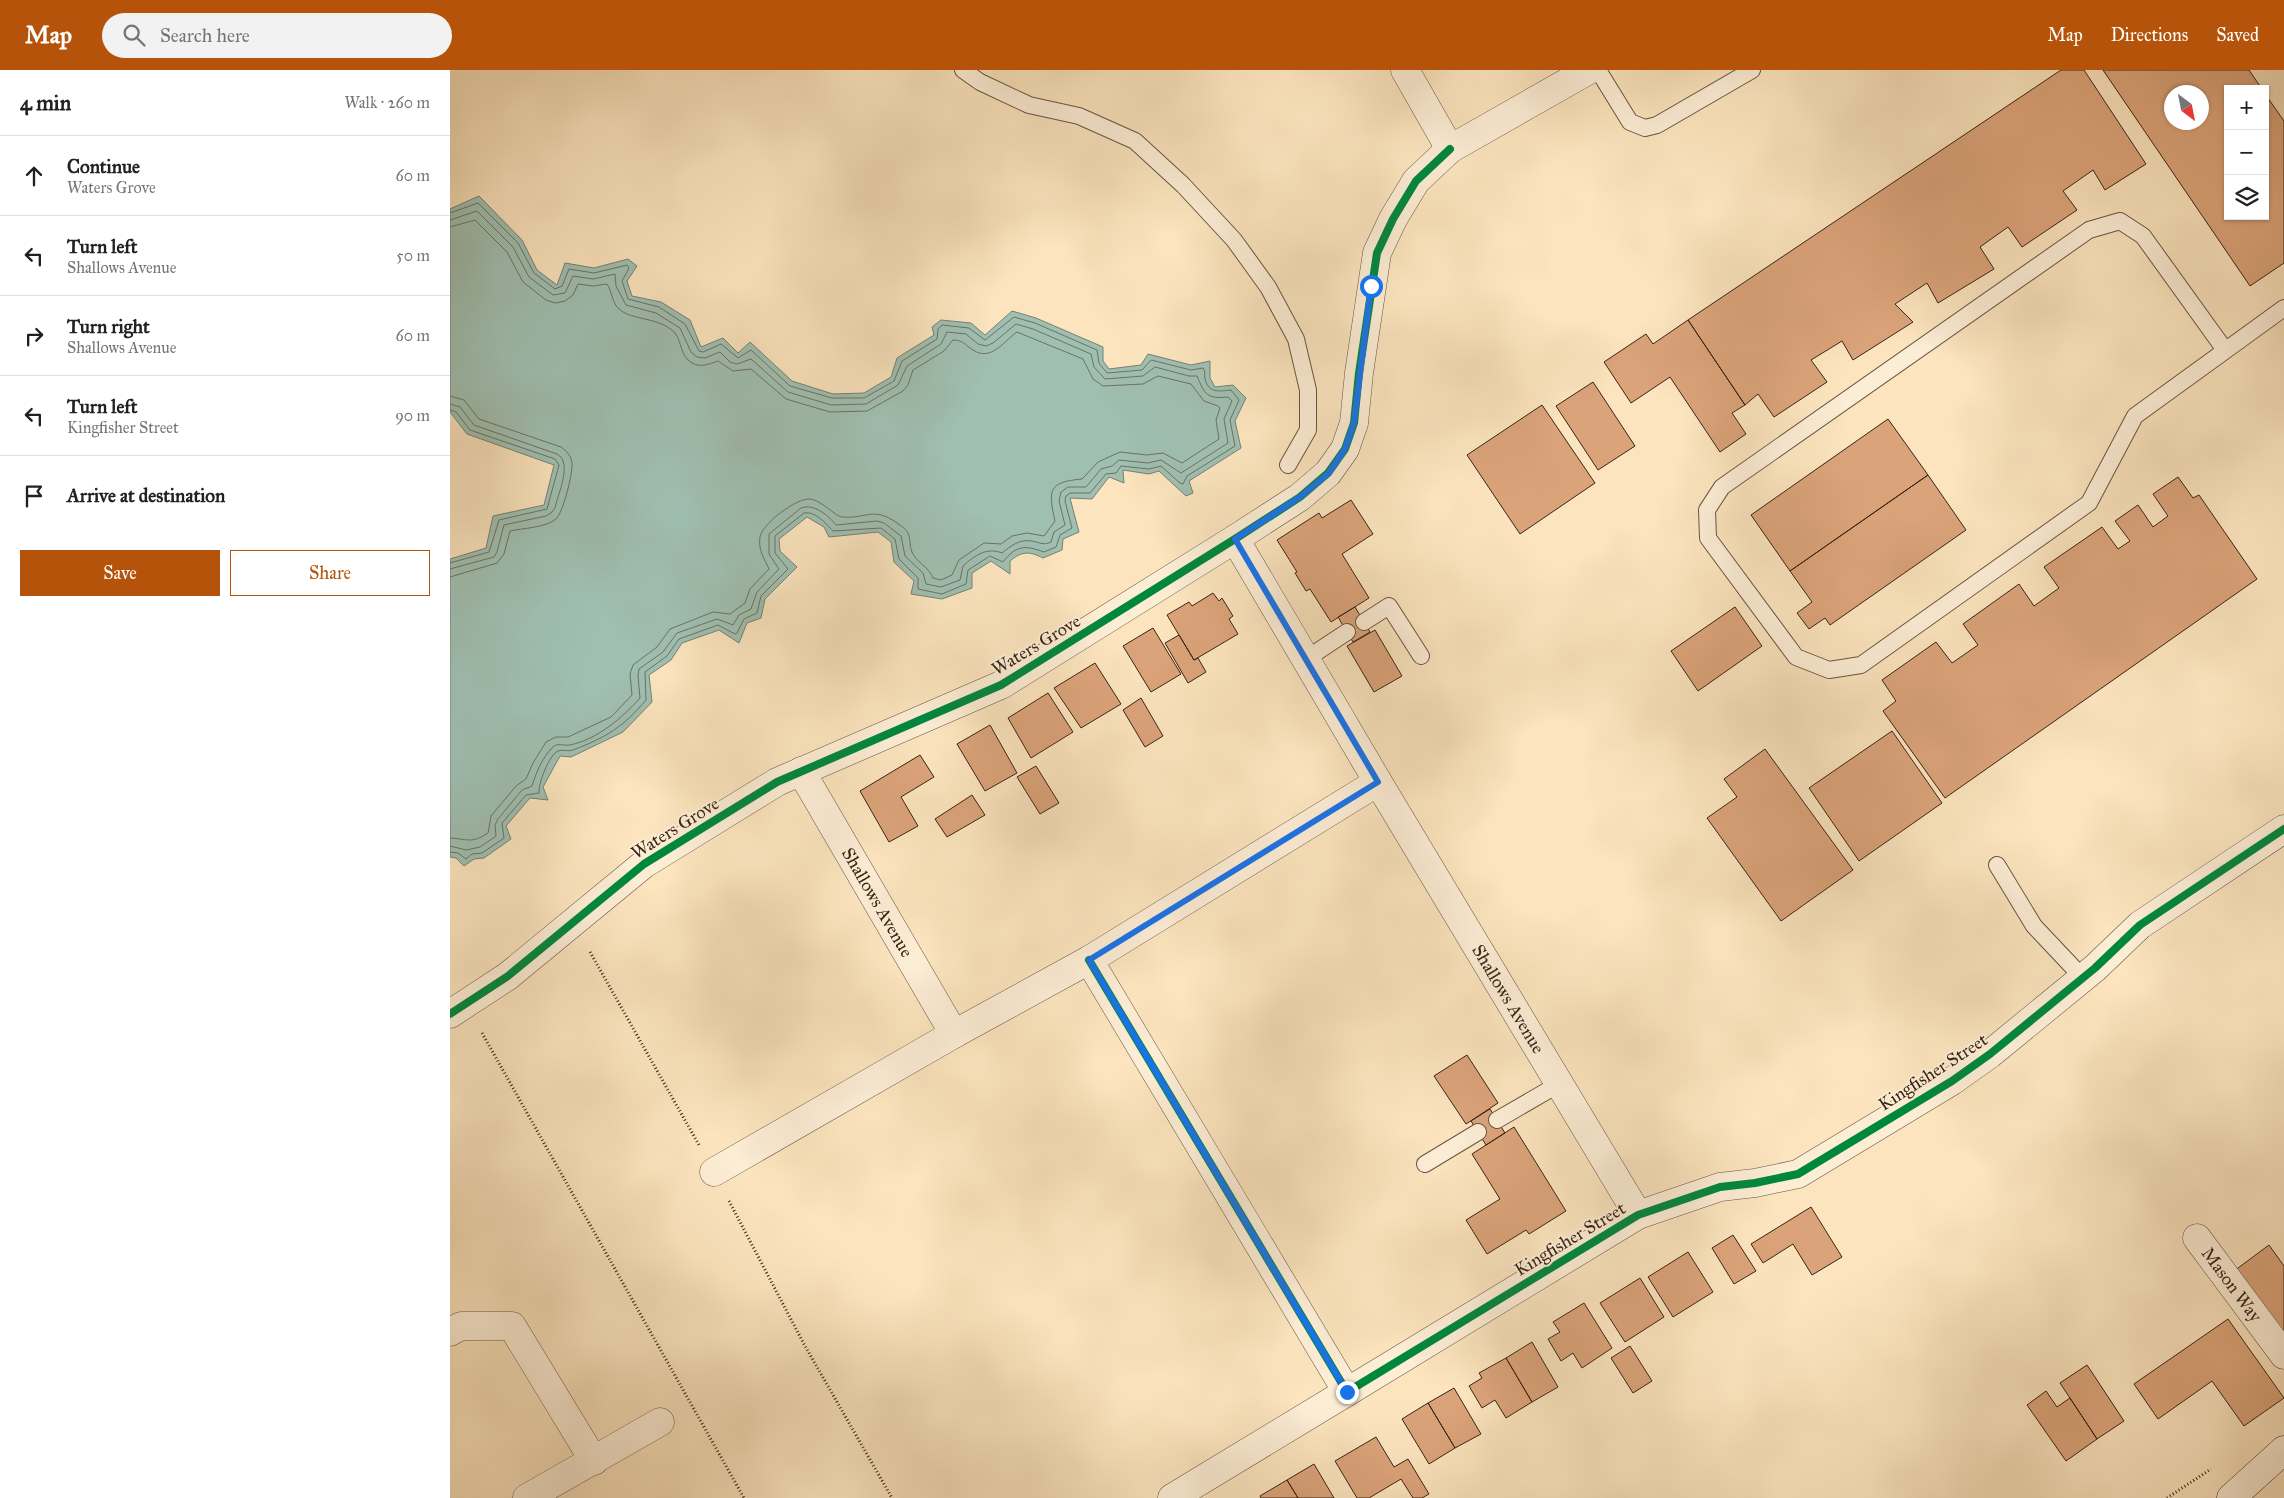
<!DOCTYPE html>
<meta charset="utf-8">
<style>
body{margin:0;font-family:"IM FELL Great Primer",serif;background:#f2f2f2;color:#202124}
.controls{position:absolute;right:15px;top:15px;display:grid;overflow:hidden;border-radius:0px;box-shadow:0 1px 4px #0004}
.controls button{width:45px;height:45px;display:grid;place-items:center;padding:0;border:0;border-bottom:1px solid #e0e0e0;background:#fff;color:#202124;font:25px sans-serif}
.compass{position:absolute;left:1714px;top:15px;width:45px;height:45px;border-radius:50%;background:#fff;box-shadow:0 1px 4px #0004;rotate:148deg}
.stop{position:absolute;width:15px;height:15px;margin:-11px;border:4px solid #1a73e8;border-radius:50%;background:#fff}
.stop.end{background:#1a73e8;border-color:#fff;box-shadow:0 1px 5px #0008}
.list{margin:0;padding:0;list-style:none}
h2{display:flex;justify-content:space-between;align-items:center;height:65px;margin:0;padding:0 20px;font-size:21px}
h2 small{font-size:16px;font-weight:400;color:#757577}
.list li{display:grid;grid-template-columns:32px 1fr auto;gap:15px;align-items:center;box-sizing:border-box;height:80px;padding:0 20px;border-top:1px solid #e0e0e0}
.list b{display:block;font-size:19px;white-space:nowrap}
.list p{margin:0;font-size:16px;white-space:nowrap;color:#757577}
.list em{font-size:16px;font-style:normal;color:#757577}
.actions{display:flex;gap:10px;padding:15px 20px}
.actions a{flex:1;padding:11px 0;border:1px solid #b45309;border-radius:0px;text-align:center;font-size:18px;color:#b45309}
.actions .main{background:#b45309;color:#fff}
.icon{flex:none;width:28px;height:28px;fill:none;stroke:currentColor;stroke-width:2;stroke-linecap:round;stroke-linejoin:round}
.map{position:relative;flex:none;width:1834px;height:1428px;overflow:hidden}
header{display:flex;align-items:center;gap:30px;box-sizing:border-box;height:70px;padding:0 25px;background:#b45309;color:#fff}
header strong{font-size:24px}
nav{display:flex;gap:28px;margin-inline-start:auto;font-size:18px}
.search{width:350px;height:45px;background:#f2f2f2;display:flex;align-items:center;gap:12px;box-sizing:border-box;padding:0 18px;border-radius:28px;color:#757577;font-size:19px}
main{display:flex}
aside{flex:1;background:#fff}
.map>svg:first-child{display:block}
</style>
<header>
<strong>Map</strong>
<div class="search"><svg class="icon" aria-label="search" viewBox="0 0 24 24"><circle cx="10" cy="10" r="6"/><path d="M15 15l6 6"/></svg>Search here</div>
<nav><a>Map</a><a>Directions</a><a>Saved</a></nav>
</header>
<main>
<aside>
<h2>4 min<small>Walk · 260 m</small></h2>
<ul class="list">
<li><svg class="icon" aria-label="ahead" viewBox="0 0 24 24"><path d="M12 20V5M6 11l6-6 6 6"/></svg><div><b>Continue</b><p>Waters Grove</p></div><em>60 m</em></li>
<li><svg class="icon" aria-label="left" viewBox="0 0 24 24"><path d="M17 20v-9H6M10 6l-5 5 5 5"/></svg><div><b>Turn left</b><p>Shallows Avenue</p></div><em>50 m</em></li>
<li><svg class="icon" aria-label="right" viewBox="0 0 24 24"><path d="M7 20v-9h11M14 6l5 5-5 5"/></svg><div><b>Turn right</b><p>Shallows Avenue</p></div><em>60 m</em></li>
<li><svg class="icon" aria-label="left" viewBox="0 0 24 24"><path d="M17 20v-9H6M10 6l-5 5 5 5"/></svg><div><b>Turn left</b><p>Kingfisher Street</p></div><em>90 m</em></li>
<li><svg class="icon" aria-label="arrive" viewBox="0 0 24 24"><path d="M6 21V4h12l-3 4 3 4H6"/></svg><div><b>Arrive at destination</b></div></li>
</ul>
<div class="actions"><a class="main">Save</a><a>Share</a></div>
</aside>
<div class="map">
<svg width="1834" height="1428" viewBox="0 0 1834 1428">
<rect width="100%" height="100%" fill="#fbe4be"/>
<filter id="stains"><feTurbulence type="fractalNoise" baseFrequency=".004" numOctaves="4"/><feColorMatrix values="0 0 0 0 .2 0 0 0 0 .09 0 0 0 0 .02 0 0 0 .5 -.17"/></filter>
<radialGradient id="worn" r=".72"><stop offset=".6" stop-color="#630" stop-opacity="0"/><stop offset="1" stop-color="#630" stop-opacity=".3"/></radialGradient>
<path fill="#9fbfb1" stroke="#768173" d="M29 126 72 170 87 200 107 215 115 193 144 198 178 189 187 196 177 211 182 226 211 232 240 250 251 277 273 268 288 283 300 272 342 311 383 324 414 323 441 307 447 288 484 265 482 257 491 250 521 253 535 265 562 241 586 248 653 277V291L659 299 691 295 698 284 741 295 760 291V308L765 317 783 315 796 328 785 351 791 378 739 411 743 423 736 426 709 401 699 404 673 400 674 413 659 407 642 429 620 428 629 462 613 469 612 480 593 488C579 481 572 481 560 491V504L541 491 522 503V518L492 529 461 524 464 511 444 492 441 472 428 462 379 467 374 457 357 447 329 469 330 481 347 497 315 529 311 548 297 553 289 573 269 560 232 573 221 590 199 605 202 632 173 662 121 687 110 686 93 717 98 730 80 728 56 756 61 769 34 788 24 789 14 796 6 788 0 787V489L36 478 43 446 94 435 104 395 17 364 0 342V139Z"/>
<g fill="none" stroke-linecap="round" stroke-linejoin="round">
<path stroke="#6c7263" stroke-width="1" d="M0 143 28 133 68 173 84 203 105 219 112 216 119 199 144 203 177 195 179 198 172 211 178 229 209 237 235 254 249 281 253 282 271 274 288 288 301 280 340 316 382 328H414L444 311 452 291 487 269 488 259 492 255 519 258 535 270 564 247 585 253 647 280 649 293 657 303 692 300 701 290 741 300 753 298C756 302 754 304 755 309 759 324 769 321 781 320L789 330 780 350 785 376 737 406 733 414 730 413 711 396 699 399 671 396 666 403 656 404 640 423H620L616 426 615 431 622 458 610 465 606 477 594 482C575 475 566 475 553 492L540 486 518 500 516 514 492 524 468 519V508L449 489 445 469 431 458 383 461C376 454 366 441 354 443L325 466V483L338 499 311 526 307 543 294 549 287 563 285 564 268 555 229 569 217 586 195 602 196 630C173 657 157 667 123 680 118 682 113 679 108 681 99 685 88 714 89 723L76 725 52 753 54 768 32 783 22 784 16 789 8 783 0 782
M0 150 27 141 63 177 79 207 103 225 115 223 123 206 143 209 165 204 166 216 176 235 206 243 230 258 241 282 247 287 255 288 270 282 280 292 287 294 301 289 338 322 381 335 416 334 448 315 457 296 491 274 497 262 516 264 528 274 536 276 543 273 566 254 583 259 641 284 644 297 655 309 693 306 705 297 739 306H747C755 325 757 329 778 327L782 331 774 349 778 373 731 403 711 390 698 393 669 390 662 396 651 399 636 417H618L611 422 609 431 615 455 604 462 601 472C592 476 590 472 581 471 569 469 561 476 552 483 537 477 525 485 513 496L510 510 491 517 476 514 473 503 455 486 451 466 434 453 427 451 386 455C379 446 364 433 351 438L319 464V484L329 499 307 522 301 539 289 545 283 555 267 549 227 563 213 582 189 599 188 606 190 628C172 648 148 669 120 675 113 676 107 672 102 678 92 688 86 703 82 716L72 720 48 749 45 755 46 766 30 777 16 780 0 776
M0 157 25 150 57 182 73 212 96 230 105 233 115 231 123 225 128 214 143 216 157 214C162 221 162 232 168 238 180 251 209 246 225 263 232 272 230 286 242 293 251 298 259 294 268 291L283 301 301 299 336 329 380 342 417 341 453 321 458 315 463 300 494 281 503 270C513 270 515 275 523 280 541 292 554 271 567 262L633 289 643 309 653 316 693 314 708 306 741 314 754 331 768 336 770 338 766 350 769 369 732 393 713 383 697 385 670 382 648 392 632 409C598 412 598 420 605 451L594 466 577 463 562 466 551 474 534 473 509 490 502 505 491 510 483 508C479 497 466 492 462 482 459 476 461 469 458 463 455 458 451 456 447 453 423 436 417 449 392 447 385 446 371 430 360 429 346 428 312 454 310 467 308 480 314 488 319 499L300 519 295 533 280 544 263 542 220 559 207 577 183 595 180 604 182 625 161 647 118 667H106L96 672 83 693 76 709 66 716 41 746 38 763C21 774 18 769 0 768
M0 326 14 330 29 349 111 377C117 381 121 386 122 393 123 403 113 443 106 449 95 458 73 458 60 461L54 484 47 493 0 507
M0 334 10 337 24 355 107 384C123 393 108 423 105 438L101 443 96 446 54 455 47 482 44 487 0 499
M0 340 6 342 20 360 105 389 109 395 97 439 49 450 39 482 0 493"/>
</g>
<path fill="#dba37a" stroke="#392415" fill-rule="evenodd" d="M1611 0H1634L1696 94 1655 120 1643 100 1613 121 1627 140 1572 177 1558 157 1530 177 1544 199 1488 233 1477 213 1445 234 1463 252 1403 290 1392 271 1361 290 1377 312 1324 347 1308 324 1295 335 1238 250Z
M1653 0H1799L1812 19H1778V146H1815V24L1834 51V193L1800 216ZM1722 22H1752V52H1722Z
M1238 250 1295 335 1282 343 1296 364 1270 382 1220 307 1181 333 1154 292 1196 264 1203 274Z
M1143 312 1185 376 1148 400 1106 336Z
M1092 335 1145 413 1070 464 1017 385Z
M1438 349 1478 405 1340 501 1301 445Z
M1478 405 1516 460 1380 555 1375 548 1359 559 1347 543 1362 532 1340 501Z
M1728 407 1743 428 1749 425 1807 509 1495 728 1433 641 1446 631 1432 610 1486 572 1502 593 1528 575 1513 554 1569 514 1584 536 1609 518 1594 497 1652 457 1668 479 1680 471 1665 451 1688 435 1703 457 1718 446 1703 424Z
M901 430 923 464 892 484 919 528 881 552 860 519 856 521 845 503 847 502 827 470 869 443 872 448Z
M763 523 769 531 772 528 783 546 779 549 788 564 744 590 717 545 739 532 742 536Z
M905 537 920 562 903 572 888 547Z
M1285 537 1312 576 1248 621 1221 581Z
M703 558 731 604 701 622 673 576Z
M925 560 952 606 924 622 897 576Z
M729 565 744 590 748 588 756 602 738 613 715 573Z
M645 593 671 634 631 658 604 618Z
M598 623 623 662 581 688 558 648Z
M691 628 713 666 695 677 673 640Z
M540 655 567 703 535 721 507 674Z
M1442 661 1492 733 1409 791 1359 718Z
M1315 679 1403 800 1331 851 1257 748 1287 727 1274 709Z
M470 685 484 707 451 727 468 756 439 772 410 721Z
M586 696 609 733 590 744 567 707Z
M522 725 535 745 497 767 485 749Z
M1017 985 1048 1033 1016 1054 984 1006Z
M1040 1039 1055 1063 1036 1075 1021 1051Z
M1064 1057 1116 1141 1079 1164 1076 1160 1037 1184 1016 1150 1050 1129 1022 1084Z
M1361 1137 1392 1187 1362 1205 1343 1174 1313 1193 1301 1174Z
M1283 1165 1306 1201 1284 1214 1262 1178Z
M1819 1175 1834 1196V1269L1784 1201Z
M1238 1182 1263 1222 1223 1247 1198 1207Z
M1190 1208 1214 1247 1175 1272 1150 1233Z
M1134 1233 1162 1278 1132 1298 1123 1283 1111 1291 1098 1269 1110 1262 1103 1252Z
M1778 1249 1834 1328 1794 1356 1762 1311 1708 1349 1684 1314Z
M1082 1272 1108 1317 1082 1332 1056 1288Z
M1180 1276 1202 1311 1183 1323 1161 1288Z
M1056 1288 1082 1332 1056 1348 1045 1330 1032 1338 1019 1316 1032 1308 1029 1303Z
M1637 1295 1674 1351 1647 1369 1610 1313Z
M1004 1318 1031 1364 1005 1378 978 1333Z
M1596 1321 1607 1337 1620 1328 1647 1369 1616 1391 1577 1335Z
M978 1333 1005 1378 979 1394 952 1349Z
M926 1367 944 1397 958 1389 979 1424 972 1428H963L951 1409 919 1428H907L885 1391Z
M864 1394 884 1428H848L837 1410Z
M837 1410 848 1428H811L810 1426Z"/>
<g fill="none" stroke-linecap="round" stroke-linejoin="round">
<defs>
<path id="service" d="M513 0 530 12 579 35 629 46 685 71 733 115 784 170 818 217 846 269 858 320V360L838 395
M1148 0 1180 52 1195 58 1207 55 1302 0
M1775 280 1693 166 1670 151 1639 160 1272 417 1257 440 1258 468 1346 587 1379 600 1411 595 1639 433 1685 346 1834 238
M914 552 939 536 971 586
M856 589 897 562
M1547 795 1584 856 1633 908
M1047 1050 1109 1014
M975 1094 1028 1062"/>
<g id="minor">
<path d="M955 0 1000 79 1139 0"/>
<path id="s1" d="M785 469 928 712 1188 1145"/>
<path id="s2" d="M351 701 504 964 639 890 928 712"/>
<path d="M639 890 897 1322 1188 1145 1270 1117 1305 1113 1348 1104 1502 1011 1540 984 1645 898 1690 855 1834 759"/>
<path d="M0 944 58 906 194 794 327 712 551 615 785 469 850 427 878 403 895 379 904 353 909 303 927 183 943 149 966 111 1000 79"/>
<path d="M264 1102 504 964"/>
<path id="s3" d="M1747 1168 1834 1285"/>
<path d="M0 1262 11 1256H62L144 1391"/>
<path d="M77 1428 210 1352"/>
<path d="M722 1428 897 1322"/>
</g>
<path id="secondary" d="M1781 1428 1834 1380"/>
</defs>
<use href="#service" stroke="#6a543f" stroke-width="18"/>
<use href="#minor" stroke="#6a543f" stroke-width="29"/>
<use href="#secondary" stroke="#392415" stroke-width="29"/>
<path stroke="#392415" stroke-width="3" stroke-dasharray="1 2.5" stroke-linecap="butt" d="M140 882 249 1075
M32 963 294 1428
M279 1131 355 1276 442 1428
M1717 1428 1761 1399"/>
<use href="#service" stroke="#fcedd5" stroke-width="16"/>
<use href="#minor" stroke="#fcedd5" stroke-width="28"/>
<use href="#secondary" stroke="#fcedd5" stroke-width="28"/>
<defs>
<path id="cycleway" d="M639 890 897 1322 1188 1145 1270 1117 1305 1113 1348 1104 1502 1011 1540 984 1645 898 1690 855 1834 759
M0 944 58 906 194 794 327 712 551 615 785 469 850 427 878 403 895 379 904 353 909 303 927 183 943 149 966 111 1000 79"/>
</defs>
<use href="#cycleway" stroke="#fcedd5" stroke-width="11"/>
<use href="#cycleway" stroke="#00873e" stroke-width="8"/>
</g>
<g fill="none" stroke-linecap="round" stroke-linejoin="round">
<path stroke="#1a73e8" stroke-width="6" d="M897 1322 639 890 928 712 785 469 850 427 878 404 895 379 904 353 921 216"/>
</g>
<g text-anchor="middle" stroke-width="4" stroke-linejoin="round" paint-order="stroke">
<g font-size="18" fill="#392415" stroke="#fcedd5">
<text transform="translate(586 575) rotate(-31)" y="6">Waters Grove</text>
<text transform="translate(225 758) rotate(-32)" y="6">Waters Grove</text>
<text dy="6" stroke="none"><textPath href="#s2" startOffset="152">Shallows Avenue</textPath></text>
<text dy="6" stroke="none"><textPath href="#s1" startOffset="535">Shallows Avenue</textPath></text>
<text transform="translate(1483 1002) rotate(-33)" y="6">Kingfisher Street</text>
<text transform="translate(1120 1169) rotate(-31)" y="6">Kingfisher Street</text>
<text dy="6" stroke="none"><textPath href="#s3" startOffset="58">Mason Way</textPath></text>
</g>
</g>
<rect width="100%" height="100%" filter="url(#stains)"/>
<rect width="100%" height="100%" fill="url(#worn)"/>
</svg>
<div class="controls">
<button>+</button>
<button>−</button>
<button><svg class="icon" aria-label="layers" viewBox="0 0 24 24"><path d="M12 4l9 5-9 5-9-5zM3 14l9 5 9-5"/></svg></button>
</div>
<svg class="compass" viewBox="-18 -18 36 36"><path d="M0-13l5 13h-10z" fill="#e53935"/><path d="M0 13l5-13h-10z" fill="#757577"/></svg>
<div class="stop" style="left:921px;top:216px"></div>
<div class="stop end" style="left:897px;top:1322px"></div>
</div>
</main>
